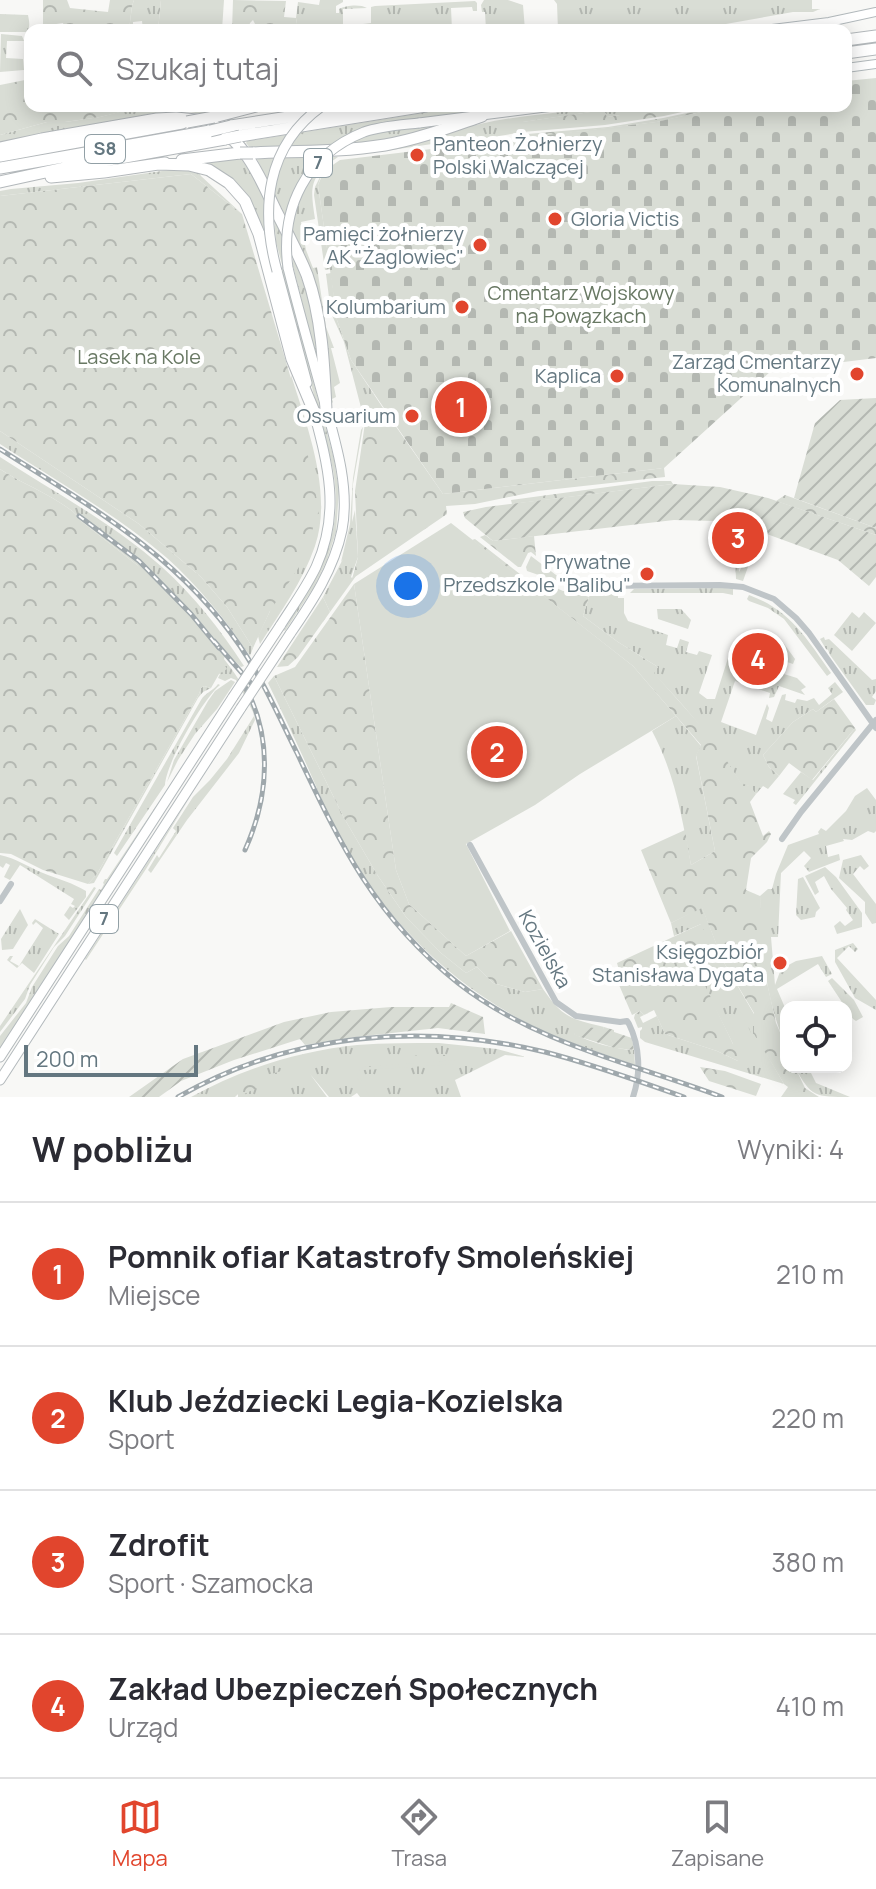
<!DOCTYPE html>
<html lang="pl">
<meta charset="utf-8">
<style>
body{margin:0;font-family:Manrope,sans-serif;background:#f7f7f7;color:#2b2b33}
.controls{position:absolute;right:24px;bottom:24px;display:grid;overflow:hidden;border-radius:16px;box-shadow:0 4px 20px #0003}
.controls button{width:72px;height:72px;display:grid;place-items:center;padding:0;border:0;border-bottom:2px solid #e1e1e2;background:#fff;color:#2b2b33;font:40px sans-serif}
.scale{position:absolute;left:24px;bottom:20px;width:174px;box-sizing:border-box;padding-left:8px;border:4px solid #647780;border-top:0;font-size:22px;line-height:28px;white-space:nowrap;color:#647780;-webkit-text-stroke:6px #fff;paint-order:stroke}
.you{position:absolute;left:408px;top:586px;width:28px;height:28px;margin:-20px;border:6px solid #fff;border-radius:50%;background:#1a73e8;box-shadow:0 0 0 12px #1a73e833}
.badge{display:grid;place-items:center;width:52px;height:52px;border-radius:50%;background:#e1452d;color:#fff;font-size:26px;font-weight:700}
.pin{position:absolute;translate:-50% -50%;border:4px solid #fff;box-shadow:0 2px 8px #0006}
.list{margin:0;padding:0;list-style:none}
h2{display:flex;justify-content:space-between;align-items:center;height:104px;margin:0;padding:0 32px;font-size:34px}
h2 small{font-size:26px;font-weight:400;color:#7c7c81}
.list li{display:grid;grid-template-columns:52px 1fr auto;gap:24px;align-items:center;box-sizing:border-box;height:144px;padding:0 32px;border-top:2px solid #e1e1e2}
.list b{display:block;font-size:30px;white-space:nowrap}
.list p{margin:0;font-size:26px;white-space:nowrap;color:#7c7c81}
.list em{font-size:26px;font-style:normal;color:#7c7c81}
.icon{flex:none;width:44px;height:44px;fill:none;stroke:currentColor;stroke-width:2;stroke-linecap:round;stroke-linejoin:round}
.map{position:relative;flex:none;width:876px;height:1097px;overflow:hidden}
.search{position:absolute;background:#fff;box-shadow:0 4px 20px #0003;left:24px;right:24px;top:24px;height:88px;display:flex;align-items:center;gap:20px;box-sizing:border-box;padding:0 28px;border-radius:16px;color:#7c7c81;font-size:30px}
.sheet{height:680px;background:#fff}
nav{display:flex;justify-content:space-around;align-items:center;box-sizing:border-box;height:112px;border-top:2px solid #e1e1e2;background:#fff;font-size:22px;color:#7c7c81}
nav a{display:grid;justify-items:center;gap:4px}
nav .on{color:#e1452d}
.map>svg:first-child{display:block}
</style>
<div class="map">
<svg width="876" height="1097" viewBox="0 0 876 1097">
<defs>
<pattern id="grass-tufts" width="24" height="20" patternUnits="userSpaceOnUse" patternTransform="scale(2)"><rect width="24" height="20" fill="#d9ddd5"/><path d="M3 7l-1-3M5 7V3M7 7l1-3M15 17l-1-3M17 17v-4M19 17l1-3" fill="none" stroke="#b4b8b2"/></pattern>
<pattern id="forest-crowns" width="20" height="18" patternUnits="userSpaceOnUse" patternTransform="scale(2)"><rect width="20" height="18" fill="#d9ddd5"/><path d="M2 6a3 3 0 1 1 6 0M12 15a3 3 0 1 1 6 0" fill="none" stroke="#b4b8b2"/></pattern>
<pattern id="cemetery-stones" width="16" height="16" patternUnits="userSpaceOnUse" patternTransform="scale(2)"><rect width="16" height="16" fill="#d9ddd5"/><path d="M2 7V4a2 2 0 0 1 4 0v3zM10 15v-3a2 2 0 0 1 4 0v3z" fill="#b4b8b2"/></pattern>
<pattern id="garden-furrows" width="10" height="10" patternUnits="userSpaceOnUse" patternTransform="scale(2)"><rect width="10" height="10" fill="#d9ddd5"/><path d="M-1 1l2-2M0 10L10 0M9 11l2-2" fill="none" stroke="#b4b8b2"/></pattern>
</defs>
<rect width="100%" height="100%" fill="#f8f8f6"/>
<path fill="url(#grass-tufts)" d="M134 0H161L158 30H143L142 21 133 22V30H129L132 6Z
M320 0H343V2L336 6V13H339V9C346 5 361 4 367 8L343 9V30H298L296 18 298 2 319 5Z
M484 0H508L523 5 525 30H486L485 12H482L481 5Z
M554 0H812V9H820L813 12H793L692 30H558L557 4Z
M475 1 477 3V11H473L472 7 451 8 452 30H364L363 24 371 23V7L375 6Z
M0 14 28 15C29 21 31 27 26 32H0Z
M1 34 22 36 24 41H7L6 58 23 59 24 70 0 72Z
M142 106H240L207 115 178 110 155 113 28 137 0 144V135L47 122H65L100 117Z
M466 106H519L419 118 454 123 422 133 352 146 251 149 246 143 247 141 254 140Z
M616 106H639L620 109V115L607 117 604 110 523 122V132L456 143 450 141 442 145 432 144 378 152C413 146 445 131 480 124 524 114 571 112 616 106Z
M256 157H338C309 176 310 187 315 219L301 222 306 250 313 268 317 267 326 327 334 348H331L340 383 334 387 336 397 332 399 333 402 332 403 331 399 320 309 301 248Z
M244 158 265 198 264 234 251 205 194 162Z
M176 169 198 171 201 176 242 214 191 174 0 196V191L11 189 78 183Z
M323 171 318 185 330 269 325 270 314 195 315 187Z
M274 216 282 233 283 268 334 459 339 491 336 532 327 560 314 587 285 631 284 630C321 571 347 532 331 460L281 269 283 268 276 242Z
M293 255 311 304 320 373 293 266Z
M331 273 337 320 351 360 383 408 365 423 344 342 331 313 326 274Z
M291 375C307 426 333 493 315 546 303 581 280 613 260 644L258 636 270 611Z
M363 427 353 484 352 522 355 510 358 557 351 577 352 578 356 576 330 612 323 597 343 559 341 562 350 524 353 478 361 430Z
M0 431 139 524 201 577 227 607 253 648 250 656C226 620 199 587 167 558 116 514 56 481 0 444Z
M0 457C54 492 114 524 162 567 194 596 220 629 244 666L241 667 226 653 224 659C237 676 253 698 255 720L239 753 187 820 151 873 148 870 157 855 159 858 176 831 173 828 193 797 210 780 227 759 254 716 253 712 236 680 231 678 225 681 218 678 220 674 137 565 81 521C73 504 18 482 0 469Z
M746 541 756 544 743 581 736 579 735 556H738L739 572 746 559 741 555 723 551 724 544 744 548Z
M725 588 733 589V595L723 593H630L634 589Z
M621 590V595H618V598H624V613L628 621 668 635 666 645 677 648 680 639 689 642 686 652 697 655 699 651 712 655 699 693 707 699H715L729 655 743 660 740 669 751 672 754 664 763 667 761 676 771 679 774 671 797 678 806 687 801 690 805 695 779 686 774 697 769 698 770 693 735 681 721 722 756 735 767 704 769 708 766 719 772 722 782 695 786 694 785 700 795 703 797 699 807 701 814 698 819 705 832 694 828 688 835 682 843 692 816 712 813 709 793 722 763 755 769 767 779 776 768 789 763 786 756 794 749 786 741 784C716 743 687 708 653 673L658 667 618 642 583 616 591 591Z
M749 595C790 610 807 639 831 673L827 676 784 619 768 608 749 601 747 599Z
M657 609H681L691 620 688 629 658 619Z
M852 612 859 618 864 612 876 623 852 651 834 635Z
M824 637 825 640 829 639 872 680 876 679V691L872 697 876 700 874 705H866L830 655 828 650 826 649 820 639Z
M782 641 795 659 793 664 763 654 766 645Z
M274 676 344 818 378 876 406 917 441 953 466 973 477 967 493 983 525 992 543 989C563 1018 571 1019 604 1027L603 1029 574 1034C593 1043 613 1049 634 1050L635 1065C604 1054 573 1044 543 1031 455 989 387 923 340 838 329 818 321 797 312 777 298 745 283 714 268 683Z
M231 680 235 682 217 709 195 734 178 760 167 782 174 760 208 701 215 691Z
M218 684 220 685C203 699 166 763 165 785L117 856 114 853 201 700C205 693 213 691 218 684Z
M204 686 211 688 203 692 198 698 98 876 94 883 88 884 97 874 199 694 201 688Z
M676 716 701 746 696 756 715 851 691 865C682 818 675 774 652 731Z
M855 728 856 730 796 805 793 803 795 800 783 794 801 772 813 780Z
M867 788 876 800V831L874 833 868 831 852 840 843 839 844 841 826 846 828 857 839 854 840 860 809 872 804 866 811 858 804 851 781 873 778 937H771L775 985 781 969 796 961 822 956 832 974 826 977 818 964 777 989 786 1010V1046C765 999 761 947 760 896L768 889H772L776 874 788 845 819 834 818 832 821 828 826 831 846 811 855 796Z
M190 797 146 869 86 960 85 959Z
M160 800 0 1049V1036L26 1003 32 987 58 946 69 936 99 889 101 890 104 884 103 883 105 879H107Z
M0 855C16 858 28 867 43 873 58 879 73 883 86 891V897L69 920 64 915 70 906 73 908 75 906 71 904 74 899 20 865 10 880 4 877 10 865 6 863 3 868 0 866Z
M861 855 869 866 864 870 860 866 853 874 876 904V923L872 924 865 913V902L839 878 843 860Z
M825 867 836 877 862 913V927L837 934 834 926 840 921 845 926 853 920 846 910 847 908 831 889 824 876 815 882 819 892 815 895 805 876Z
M803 877 820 908 816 912 815 917 801 920 796 915 798 879Z
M94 887 96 888 65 936 54 947 30 985 25 999 0 1032V1026Z
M702 907 723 961 754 1014 755 1034 784 1084 645 1042 640 1038V1031L642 1029V1027L638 1028 634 1018 635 1014 640 1011 644 1015 640 1017 643 1023 657 1016 665 1034 717 1051 738 1061 733 1044 689 955 701 924 674 936 671 923Z
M20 909 28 925 13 949 2 950 1 939Z
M35 919 59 934 34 973 22 963 17 968 7 960 10 956H13L10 961 19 966 43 928 36 922 33 925 32 923Z
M853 943 858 949 855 952 849 946 837 958 876 1000V1010L855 998 835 962V950Z
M832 978 854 1000 863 1017 856 1021 853 1019 828 981Z
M439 1043 497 1049 526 1057 505 1055 455 1080 461 1097H360L357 1093 351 1097H329L310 1074 327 1097H238V1094L235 1097H191C242 1069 298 1051 357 1045 384 1043 412 1043 439 1043Z
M795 1067H808L816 1083 850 1097C815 1097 811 1097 795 1067Z"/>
<path fill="url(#forest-crowns)" d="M43 0H67L70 8 108 12 110 0H134L132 6 129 30H65L63 23 43 26Z
M233 0 286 1 284 17 296 18 298 30H260L257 28 255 30 253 29 255 24 253 20 250 23 248 30H232Z
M30 79V106H146L100 117 65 122H47L0 135V85Z
M639 106H659L661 110 683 106H709L664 116 605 125 523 132 522 122 604 110 607 117 620 115V109Z
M720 106H728L657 122 528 138 527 134 608 127 663 118Z
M191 174 242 214 295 392 319 510 301 564 270 611 253 648 227 607 201 577 139 524 0 431V196Z
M383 408 443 494 664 468 665 477 538 491 475 504 446 506 447 514 352 579 358 557 355 491 365 423Z
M0 469C18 482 73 504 81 521L137 565 167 594 218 654 227 669 219 674 211 688 204 686 201 688 199 694 97 874 88 884 43 870 11 854 0 853Z
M652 481H671L673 484 512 504 511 500Z
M785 495 876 528V535L776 501Z
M485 535 493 541 534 536 536 556 531 552 528 553 521 567H518L480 537Z
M475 539 529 581 532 577 563 591H588L586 596 589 597 583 616 618 642 658 667 654 673 702 727 720 750 741 783 750 786 756 794 750 802 763 836 769 831 771 834 767 842 751 858 746 890 760 896 766 978 776 1023 786 1046V1067H795L805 1088 819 1097H781L788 1087 784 1084 754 1034V1013L723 961 702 908 671 923 641 850 685 830 691 865 715 851 696 755 701 745 633 666 472 540Z
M531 556 560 578 590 579V584H565L527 571 526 567Z
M354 584 396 870 409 904 466 956 511 931 543 989 525 992 493 983 477 967 466 973 441 953 406 917 378 876 344 818 274 676 295 667Z
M323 597 330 612 298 657 288 666 277 667Z
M834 699 855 728 812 780 789 763 779 776 769 767 763 755 793 722 813 709 816 712Z
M701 924 710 946 691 956 733 1044 747 1049 752 1059 738 1061 717 1051 665 1034 654 1010 644 1015 640 1011 632 1015 616 978 620 974 617 963Z
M437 1054 451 1056 450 1059 364 1066 357 1060Z
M295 1067 298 1069 296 1074 297 1078C290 1083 280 1085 273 1081L244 1094 242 1092 232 1097H214L240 1083Z
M700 1067 725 1071 761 1084 756 1096 709 1081Z"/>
<path fill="url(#cemetery-stones)" d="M876 78V358L771 371 664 468 443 494 351 360 337 320 318 185 324 171 340 160 656 122 728 106H846V81Z"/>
<path fill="url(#garden-furrows)" d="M876 398V528L794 498 815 423 840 400Z
M673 484 720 487 768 498 876 535V577L869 586 838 560 753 529 716 521 674 520 493 541 465 518 463 512 486 507Z
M451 1003 483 1017 485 1034 438 1028 355 1037 305 1045 300 1039 234 1060 181 1081 159 1097H129L183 1059 284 1022 331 1012 391 1007H449Z
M578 1026 603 1029 604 1027 614 1030V1032L632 1038 634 1050 615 1048 574 1035Z"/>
<path fill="#d9ddd5" d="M161 0H224L222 30H158Z
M451 523 633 666 676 716 580 774 535 805 466 844 510 931 466 956 409 904 396 870 354 584Z
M741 1012 753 1037 739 1044 728 1018Z
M456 1060V1064L364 1070 360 1074V1078L375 1097H370L357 1078 358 1071 364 1067Z"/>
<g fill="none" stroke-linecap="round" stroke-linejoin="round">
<defs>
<path id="secondary" d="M764 30 829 22 876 12
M846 68 876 64"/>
<path id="primary" d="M419 123 553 106
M288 268C298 307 309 347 320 386 332 431 351 483 342 530 334 569 312 602 290 634
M277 271 307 383
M280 626C292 607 306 588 316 567 341 512 328 465 313 409
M0 1057 233 697
M0 1080 241 708"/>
<path id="motorway" d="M846 40 876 36
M846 53 876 49
M214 117 256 106
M213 125C247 143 260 178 276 211 287 232 298 253 307 275 322 317 324 365 326 410
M231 126 359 106
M240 136 426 106
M0 148 42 139 157 119 176 118 196 120
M253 153C298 151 341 152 385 145 419 139 450 127 482 116
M0 156 182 123
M182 160 240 153
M159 164 189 165 209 170 229 183 245 201 259 234 292 359 315 414
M0 168 210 131
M51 177 104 172 165 163
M0 182 64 168 225 139"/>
</defs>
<use href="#secondary" stroke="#b2b9bc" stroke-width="10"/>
<use href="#primary" stroke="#b3b9bc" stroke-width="11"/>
<use href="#motorway" stroke="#b3b8bb" stroke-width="13"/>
<path stroke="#bfc5c8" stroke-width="6" d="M595 586 720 585 743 587 774 599 796 618 809 633 876 728
M782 839 801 812 876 720
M470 845 556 1002 576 1016 620 1022 627 1021 629 1024C640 1046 641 1074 633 1097
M0 901 11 884"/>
<use href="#secondary" stroke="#fff" stroke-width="8"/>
<use href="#primary" stroke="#fff" stroke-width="9"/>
<use href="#motorway" stroke="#fff" stroke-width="11"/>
<defs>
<path id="rail" d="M0 449C91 507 178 555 240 646 263 680 279 717 297 753 341 846 375 917 458 983 536 1044 632 1063 722 1097
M79 516 139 561 191 614 219 648
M214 641 256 689
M242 681C273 734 270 795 245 850
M178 1097C289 1033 421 1022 545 1052 592 1064 638 1081 684 1097"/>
</defs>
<use href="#rail" stroke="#9fa8ac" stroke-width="5"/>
<use href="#rail" stroke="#fff" stroke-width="2" stroke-dasharray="6" stroke-linecap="butt"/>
<defs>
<path id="primary-bridge" d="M288 268C280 208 306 155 364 132 381 126 401 125 419 123
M277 271C260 209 266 146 322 106
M233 697 280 626
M241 708 290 634"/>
<path id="motorway-bridge" d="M187 122 214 117
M210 131 231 126
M225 139 240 136
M240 153H253"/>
</defs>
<use href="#primary-bridge" stroke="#b3b9bc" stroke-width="11" stroke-linecap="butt"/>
<use href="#motorway-bridge" stroke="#b3b8bb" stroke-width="13" stroke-linecap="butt"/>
<use href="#primary-bridge" stroke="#fff" stroke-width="9"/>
<use href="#motorway-bridge" stroke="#fff" stroke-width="11"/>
</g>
<g fill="#e1452d" stroke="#fff" stroke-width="3">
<circle cx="417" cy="155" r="8"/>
<circle cx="555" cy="219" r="8"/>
<circle cx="480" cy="245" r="8"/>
<circle cx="462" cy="307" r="8"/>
<circle cx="857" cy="374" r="8"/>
<circle cx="617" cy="376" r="8"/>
<circle cx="412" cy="416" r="8"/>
<circle cx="647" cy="574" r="8"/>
<circle cx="780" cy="963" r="8"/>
</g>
<g text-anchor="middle" stroke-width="8" stroke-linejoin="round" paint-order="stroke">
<g fill="#fff" stroke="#92a0a6" stroke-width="2">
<rect x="85" y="135" width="40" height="28" rx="6"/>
<rect x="304" y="149" width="28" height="28" rx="6"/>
<rect x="90" y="905" width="28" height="28" rx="6"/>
</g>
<g font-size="18" font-weight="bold" fill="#647780">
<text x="105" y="155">S8</text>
<text x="318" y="169">7</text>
<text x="104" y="925">7</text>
</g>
<g font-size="20" fill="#647780" stroke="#fff" text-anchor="end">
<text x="433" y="151" text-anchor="start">Panteon Żołnierzy<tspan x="433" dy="23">Polski Walczącej</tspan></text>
<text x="571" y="226" text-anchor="start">Gloria Victis</text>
<text x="464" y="241">Pamięci żołnierzy<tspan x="464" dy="23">AK "Żaglowiec"</tspan></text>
<text x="446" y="314">Kolumbarium</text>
<text x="841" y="369">Zarząd Cmentarzy<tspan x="841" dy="23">Komunalnych</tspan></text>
<text x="601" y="383">Kaplica</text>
<text x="396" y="423">Ossuarium</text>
<text x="631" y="569">Prywatne<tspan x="631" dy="23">Przedszkole "Balibu"</tspan></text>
<text x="764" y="959">Księgozbiór<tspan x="764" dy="23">Stanisława Dygata</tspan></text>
</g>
<g font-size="20" fill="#687863" stroke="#fff">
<text x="581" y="300">Cmentarz Wojskowy<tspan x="581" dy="23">na Powązkach</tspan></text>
<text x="139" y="364">Lasek na Kole</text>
</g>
<g font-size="20" fill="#647780" stroke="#fff">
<text transform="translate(545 949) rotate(61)" y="7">Kozielska</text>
</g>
</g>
</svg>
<div class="controls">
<button><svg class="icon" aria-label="locate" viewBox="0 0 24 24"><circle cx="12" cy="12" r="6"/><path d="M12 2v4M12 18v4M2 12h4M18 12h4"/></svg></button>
</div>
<div class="scale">200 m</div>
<div class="you"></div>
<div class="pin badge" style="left:461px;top:407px">1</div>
<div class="pin badge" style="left:497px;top:752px">2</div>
<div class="pin badge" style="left:738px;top:538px">3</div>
<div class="pin badge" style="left:758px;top:659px">4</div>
<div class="search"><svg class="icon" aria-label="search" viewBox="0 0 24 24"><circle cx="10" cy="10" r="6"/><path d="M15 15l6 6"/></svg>Szukaj tutaj</div>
</div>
<section class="sheet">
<h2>W pobliżu<small>Wyniki: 4</small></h2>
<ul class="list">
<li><span class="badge">1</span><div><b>Pomnik ofiar Katastrofy Smoleńskiej</b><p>Miejsce</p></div><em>210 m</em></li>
<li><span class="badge">2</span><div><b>Klub Jeździecki Legia-Kozielska</b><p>Sport</p></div><em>220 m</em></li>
<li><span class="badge">3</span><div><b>Zdrofit</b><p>Sport · Szamocka</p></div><em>380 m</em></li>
<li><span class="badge">4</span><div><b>Zakład Ubezpieczeń Społecznych</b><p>Urząd</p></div><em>410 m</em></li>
</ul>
</section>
<nav>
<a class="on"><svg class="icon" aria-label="map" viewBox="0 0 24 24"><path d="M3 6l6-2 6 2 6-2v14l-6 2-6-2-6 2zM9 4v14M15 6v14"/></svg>Mapa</a>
<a><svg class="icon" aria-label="directions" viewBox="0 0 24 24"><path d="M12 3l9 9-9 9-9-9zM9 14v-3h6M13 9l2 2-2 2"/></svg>Trasa</a>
<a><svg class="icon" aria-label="saved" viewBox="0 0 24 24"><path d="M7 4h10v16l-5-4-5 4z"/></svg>Zapisane</a>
</nav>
